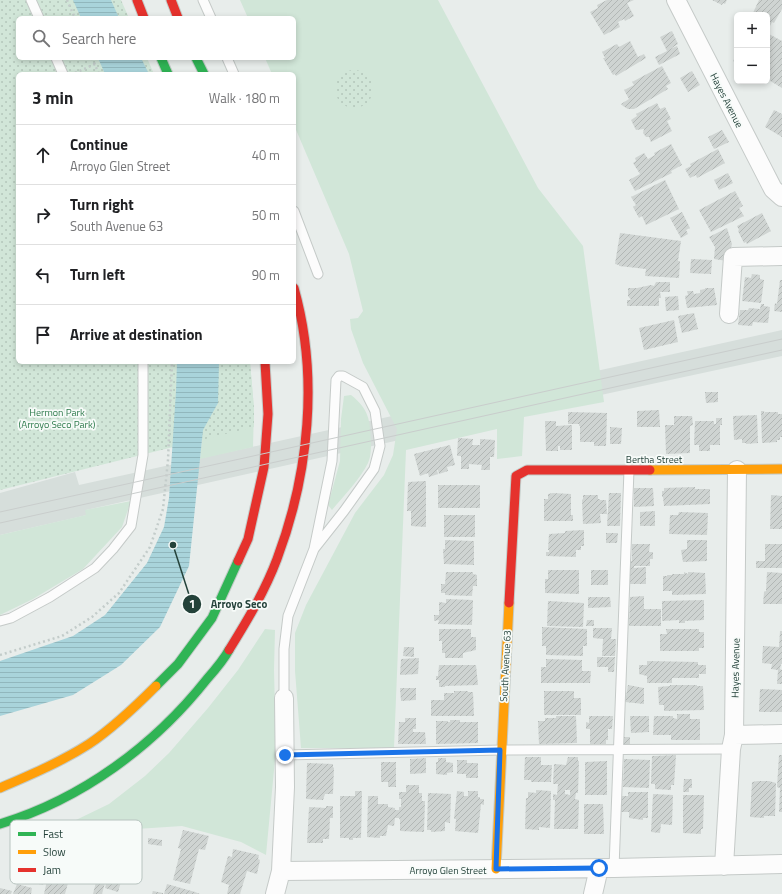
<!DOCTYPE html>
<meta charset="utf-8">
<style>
body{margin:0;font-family:"Titillium Web",sans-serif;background:#f2f2f2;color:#202124}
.controls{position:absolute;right:12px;top:12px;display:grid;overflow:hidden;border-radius:6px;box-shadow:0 2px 6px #0003}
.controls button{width:36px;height:36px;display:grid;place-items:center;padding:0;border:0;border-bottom:1px solid #e0e0e0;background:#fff;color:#202124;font:20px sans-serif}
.stop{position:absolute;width:12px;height:12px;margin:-9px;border:3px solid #1a73e8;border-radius:50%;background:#fff}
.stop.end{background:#1a73e8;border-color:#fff;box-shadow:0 1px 4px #0008}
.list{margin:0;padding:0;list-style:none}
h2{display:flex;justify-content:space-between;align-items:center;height:52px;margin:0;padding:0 16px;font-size:17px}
h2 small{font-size:13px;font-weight:400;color:#757577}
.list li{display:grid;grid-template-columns:26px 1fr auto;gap:12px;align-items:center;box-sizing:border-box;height:60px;padding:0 16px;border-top:1px solid #e0e0e0}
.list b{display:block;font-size:15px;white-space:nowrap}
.list p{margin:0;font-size:13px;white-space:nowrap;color:#757577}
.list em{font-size:13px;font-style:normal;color:#757577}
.icon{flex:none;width:22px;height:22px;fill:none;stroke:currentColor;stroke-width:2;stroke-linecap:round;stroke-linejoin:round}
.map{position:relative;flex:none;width:782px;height:894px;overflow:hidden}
.search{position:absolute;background:#fff;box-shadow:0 2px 6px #0003;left:16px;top:16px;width:280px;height:44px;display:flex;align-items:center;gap:10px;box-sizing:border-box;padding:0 14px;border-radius:6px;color:#757577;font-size:15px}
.panel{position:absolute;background:#fff;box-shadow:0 2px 6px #0003;left:16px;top:72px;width:280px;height:292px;border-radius:6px}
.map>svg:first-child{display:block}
</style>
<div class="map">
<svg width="782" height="894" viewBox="0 0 782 894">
<defs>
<pattern id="park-dots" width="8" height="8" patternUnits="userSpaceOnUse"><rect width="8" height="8" fill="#d1e6d8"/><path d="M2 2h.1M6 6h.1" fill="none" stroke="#b3c6ba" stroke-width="1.8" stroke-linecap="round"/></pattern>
<pattern id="water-rules" width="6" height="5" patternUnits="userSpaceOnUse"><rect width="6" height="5" fill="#a9d4db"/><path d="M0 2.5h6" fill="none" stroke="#91b7bd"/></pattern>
<pattern id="building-hatch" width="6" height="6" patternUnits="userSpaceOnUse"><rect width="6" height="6" fill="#cfd4d2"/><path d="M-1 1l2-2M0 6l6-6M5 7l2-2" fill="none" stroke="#b2b7b5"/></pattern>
</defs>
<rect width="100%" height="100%" fill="#e8edeb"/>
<path fill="#d6dedb" d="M782 330V356L610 393 86 510 87 515 0 535V493L75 472 79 485Z"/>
<path fill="#d1e6d8" d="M240 0H438L538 188 583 246 604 402 524 417 522 456 497 459V429L406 450 394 748H301L295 671V633L306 605 355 513 384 475 393 455 397 429 363 363 351 329 350 319 358 318 363 311 349 254 294 125V74H272L265 58H294V18H248Z
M250 362 254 409 253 447 200 459 203 430Z
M351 395C369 409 370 420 371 441 371 448 371 457 368 463 361 478 343 497 332 510L328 505 340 461 341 419 344 396Z
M131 501 122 527 83 569 33 599 0 615V535L86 515 85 510Z
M265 629 275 630 274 670 276 749 266 855 241 842 182 826 45 835 109 804 145 776 169 753 208 708 238 670Z"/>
<path fill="url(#park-dots)" d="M0 0H121L129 18H18V58H147L154 74H18V362H250L254 409V427L0 490Z
M335 89a19 19 0 1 1 38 0a19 19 0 1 1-38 0Z"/>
<path fill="url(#water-rules)" d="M73 0H111L119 18H81Z
M98 58H141L149 74H105Z
M177 362H219L218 403 203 430 189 566 160 627 121 665 73 695 0 716V661L73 636 105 615 147 563 164 527 169 498 176 391Z"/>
<path fill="url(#building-hatch)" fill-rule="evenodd" d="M607 0H634L627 3 634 16 625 21 624 19 618 22 620 27 604 35 590 12 598 8 597 5Z
M712 0H727L725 4 723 3 722 5Z
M759 0H782V9L774 23 772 22 767 32V15H752Z
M672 31 678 44 670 49 677 46 680 54 659 65 655 57 667 51 660 37Z
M767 33 782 41V88L767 79Z
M630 41 638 57 644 54 646 58 616 76 615 74 613 75 603 58H605L602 52 617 44 619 47Z
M737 54V64L733 61Z
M662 66 671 83 666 86 668 89 634 109H628L623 106 621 104 629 99 624 90 634 85 632 82Z
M692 71 700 85 688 92 680 78Z
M657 103 660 109 665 107 671 119 667 121 672 131 651 142 649 137H646L643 133 644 129 636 130 631 120 637 116 636 114Z
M774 110 782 114V137L765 127Z
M722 130 729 142 714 149 708 137Z
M671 144 682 165 671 171 672 173 635 191 629 180 640 174 633 163 636 161 635 158 644 153 648 159 655 155 654 153Z
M718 149 725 163 697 178 696 175 690 178 685 169 691 166 690 164Z
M728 173 733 183 719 190 714 180Z
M665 180 679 209 646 225 642 216 639 218 633 207 636 205 631 197Z
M735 191 743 206 739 208 744 216 711 232 699 210Z
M682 212 690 228 686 230 688 234 681 238 670 218Z
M762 213 771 231 747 244 746 242 744 243 738 231 739 230 737 226Z
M727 228 732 244 727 261 714 259 715 247 709 237Z
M620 233 681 241 678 261H680L679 278 645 276 646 269 619 266V265L615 264Z
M691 259 712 260 711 274 690 273Z
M752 274 760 275V279L764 280 761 303 742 301 745 277 751 278Z
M780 280H782V312L774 311 775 303 777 304Z
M656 282H670V292H660L661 298H659V306H627V300H631L628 296V288H637L651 285 654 286Z
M705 288H714L717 305 687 308 685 296 688 295 687 291H693L694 294 700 293V290L705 289Z
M678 296 679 310 666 311 665 297Z
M761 304H764V306L770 307 768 323 753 322 752 326 738 325 740 310H748L749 308 760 309Z
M694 313 698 329 682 333 678 316Z
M674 320 678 342 644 350 639 328Z
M705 392H718V402L706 403Z
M659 410 660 427H637V411Z
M761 411H764L765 415V412H778V414H782V437H780V440H777V442L762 443Z
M568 412 607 413 606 446H594V442H580V426H579V424H568Z
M757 415 758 443 746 444V443H742V439L734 440 733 416Z
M674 416H692L693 425 690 426V453L666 454 665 425H674Z
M716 418H722V425H720V445H710V451H699V445H694L695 421H714V424H716Z
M545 421H556V426L572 425V450H560V446H558V451H546Z
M610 427 622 428 621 444H610Z
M458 438 473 439 472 445H480V439L495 440 494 457H490V470H481L482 465 469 464V469H461V456H457Z
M450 445 455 465 447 467 448 471 439 474 438 470H437L438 474 429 477 428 473 420 476 414 454Z
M426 481V527L411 526V511H407L408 482Z
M438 485H480V508H438Z
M695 487V489H710V504L664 506 663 497H662V491H664V488Z
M634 488H653L654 506 634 507Z
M553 493 571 494V515H573V521H544V499H548V494Z
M609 493H621L620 526H607Z
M583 495H598V499H600V500H606L607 514H600L601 523 583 524 582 500 583 499Z
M771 495 782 496V529H770Z
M655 511V526H640V512Z
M679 512 708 513 707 535 669 534 670 515H678Z
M444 515H475V537H444Z
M584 530V546H581V550H576V557L546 556V552H549V550H548L549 534 565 533V531Z
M606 533H618L617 543H606Z
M445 540 474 541V565L444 564 443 549H445Z
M687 540H707V561L683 562 681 550 687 549Z
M632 544H650L649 552H653V559H650V566H634V568L646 567V584H629L630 561H632Z
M765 544H782V568H756V561H765Z
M548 570H579V594L545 593V579H548Z
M591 570H608V585H591Z
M446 572H473V574L477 575V586H473L472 596 445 595V593H441V584H445Z
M684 572 688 574V572L705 573 706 594 672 595V591H663V576H667V575H672V574H684Z
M767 572 782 573V604H763L764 592 766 591Z
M644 596V609H661V626H629L630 597Z
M588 597H610L611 607 588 608Z
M446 599 473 600 472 625 438 624 439 620 434 621V615H439V602L446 603Z
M704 600V620L685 621V623H679V620L662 621V601Z
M548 601 584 603 583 627 547 626Z
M587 620H594V626H586Z
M542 627 587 629V646H583V656L546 655V646H542Z
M593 628H612L611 639H616L615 656H602L603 639 593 638Z
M439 629H471V637H476V650L463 653V658H445V653H442V641H439Z
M666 629H699V632H704V648H699V651H660V634H667Z
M780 631H782V664H781L780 669 782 670V684H777L778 670 771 669 772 664 762 663 763 646 779 647Z
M404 647H414V657L403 656Z
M597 657H615L614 672H608V667H597Z
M419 658 418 674 400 675 401 659Z
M546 659 582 660V671H591L590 683H541V667H546Z
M647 661 698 662V665H706V674H699V678H672V683H647V676L639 674V665H647Z
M439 665H476L478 685 445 686V687H439V680H436V676H438Z
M628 685 644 688V704L625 702Z
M670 685H697V686H703L704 710 664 711V705H659L658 687 670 686Z
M400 688H416V700L401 701Z
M760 689 782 690V712H759Z
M454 691H468V692H473L474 716H431V700H444V693H454Z
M544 691H574V698H581V715H544Z
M677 714H690V719H700V740H671V735H653L654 716H673V718L677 719Z
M556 716H576L577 743 539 744 538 721H545V718H556Z
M589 716H613L612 729H608V740H606V744H590V729H586V722L589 723Z
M630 716H649V732L631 733Z
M405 718H416V729H413V732H425L426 744H398L399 722H405Z
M450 720H460V722H478V743L436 744V721H448V722H450Z
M624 737H630V744H624Z
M676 755 674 785H671V790L655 789V784H651L652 756Z
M779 755H782V812H779L780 788 777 787Z
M525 757H541V765H552L551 782H531V780H524Z
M568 757H578V761H579L578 793H576L575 799 579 800 578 829H554L555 800H553V794L557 795 558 784H553L554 764 566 765ZM565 790H570V795L565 794Z
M426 758V773L410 774V759Z
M438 758H446V762L453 763V772L447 773V775L436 774V762H438Z
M624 759 650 760 649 788 623 787Z
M457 760H467V763H478V778H466V774H457Z
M607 761V795H585V762Z
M381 762H396V787H388V782H381Z
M307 763 333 764V768L334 767 333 794H325L323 800 306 799Z
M684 779H692V788H689V792H683Z
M758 781H769L776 783 775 816H764V818L750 817 752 782Z
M406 785H419V793H422V801H425L424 832 400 831V820L399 818H395L394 826 388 825 386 836H380V838L367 837 368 796H378V804H388V807L395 808V810H399V807H401V799H399V792H406Z
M536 790 551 791 550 828 539 827V830L525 829 526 798H528V792L536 793Z
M355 791H362L361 838H353V840H349V838H340V796H355Z
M457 791 464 792V796H468V791H478V797H480V799H484V805L481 804 478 833 455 831 456 819H454Z
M628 792H648V818H643V820L629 818V812H621V796H628Z
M428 793 451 794 450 823 445 822V831L431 832V830H427Z
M653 794 673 795 672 825 661 824 660 833 651 832Z
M683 795H704L703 829H701V834L683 833Z
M584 804H603L604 834H584Z
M326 806H333V818H330L329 839H323V843H307L309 807 326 808Z
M183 830 209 836 205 850 199 849 190 884 173 880 181 849 178 848Z
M148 838 162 840V846L148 844Z
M233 849 259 855 258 859 260 860 257 874 247 871 240 894H227L229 885 221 882 228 856 232 857Z
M96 857 111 860 102 894H93L97 878 91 876Z
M25 866 47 871 43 885 30 882 31 879 22 877Z
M50 867 62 870 59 880 68 883 65 894H44Z
M109 871 123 875 118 892 105 888Z
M17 884 32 888 31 894H13Z
M167 884 195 892 200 894H164Z
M0 888 12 891 11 894H0Z
M153 891 163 893V894H152Z"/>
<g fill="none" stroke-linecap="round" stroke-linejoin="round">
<defs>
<path id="lane" d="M31 0 39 18
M203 0 211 18
M56 58 63 74
M227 58 234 74
M294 211 318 274
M0 621 11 618 50 597 95 568 113 549 131 526 143 455V362
M284 698V649L288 616 314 549 332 461 336 380 339 376H343L363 387 375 411 380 446 374 469 344 511 314 549
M285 755 501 750 731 749
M614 868 629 470"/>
<path id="street" d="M676 0 773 189 782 197
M729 314 733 257 782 256
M734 735 782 734
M724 866 731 749 734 735 737 470
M281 871 614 868 782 864
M275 894 281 871 285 787 284 698
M593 894 599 868"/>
<path id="fast" d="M161 58 168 74
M196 58 204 74
M156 686 178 664 212 618 238 561
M0 824C82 799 154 746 207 679 215 670 223 661 229 650"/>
<path id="slow" d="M650 470 782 469
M0 788C30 775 61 762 89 744 113 728 136 706 156 686
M496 869 509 603"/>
<path id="jam" d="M137 0 144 18
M171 0 178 18
M238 561 248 539 264 467 268 414 265 362
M509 603 516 476 527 470H650
M229 650C247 621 265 591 277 559 309 474 319 376 294 288"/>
</defs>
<use href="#lane" stroke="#c5cac8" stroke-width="11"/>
<use href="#street" stroke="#c5cac8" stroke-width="20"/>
<use href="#fast" stroke="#c3cbc8" stroke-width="11"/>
<use href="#slow" stroke="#c3cbc8" stroke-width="11"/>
<use href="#jam" stroke="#c3cbc8" stroke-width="11"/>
<path stroke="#c3ccca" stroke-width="2.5" stroke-dasharray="2 3" stroke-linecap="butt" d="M67 0 75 18
M92 58 99 74
M75 73 95 64
M0 655 62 636 92 617 119 593 150 547 163 509 168 460 172 362"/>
<use href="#lane" stroke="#fcfcfc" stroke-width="9"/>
<use href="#street" stroke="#fcfcfc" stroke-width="18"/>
<use href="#fast" stroke="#30b455" stroke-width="9"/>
<use href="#slow" stroke="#ff9f0a" stroke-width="9"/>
<use href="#jam" stroke="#e5322d" stroke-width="9"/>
<path stroke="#c9cdcc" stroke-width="1" d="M0 512 782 339
M0 523 782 350"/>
</g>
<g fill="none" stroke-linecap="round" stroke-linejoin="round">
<path stroke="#1a73e8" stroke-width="5" d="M285 755 500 750 496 869 599 868"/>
</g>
<g text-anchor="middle" stroke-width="3.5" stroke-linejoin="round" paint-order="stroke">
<g font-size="10" fill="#24423a" stroke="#f7fbf9">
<text transform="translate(727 100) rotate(63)" y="4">Hayes Avenue</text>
<text x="654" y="463">Bertha Street</text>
<text transform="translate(505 666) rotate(-87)" y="4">South Avenue 63</text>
<text transform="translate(735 668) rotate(-89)" y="4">Hayes Avenue</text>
<text x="448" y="874">Arroyo Glen Street</text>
</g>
<g font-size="10" fill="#2d7a4b" stroke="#f7fbf9">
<text x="57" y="416">Hermon Park<tspan x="57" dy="12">(Arroyo Seco Park)</tspan></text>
</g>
</g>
<rect x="10" y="820" width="132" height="64" rx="6" fill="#f7fbf9" stroke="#b8c4c0" stroke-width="1"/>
<rect x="18" y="832" width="18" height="4" fill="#30b455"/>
<rect x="18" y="850" width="18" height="4" fill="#ff9f0a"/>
<rect x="18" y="868" width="18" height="4" fill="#e5322d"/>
<g font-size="11" fill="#24423a">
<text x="43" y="838">Fast</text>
<text x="43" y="856">Slow</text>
<text x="43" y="874">Jam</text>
</g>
<path fill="none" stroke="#24423a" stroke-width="1.5" d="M173 545L192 604"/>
<g fill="#24423a" stroke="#f7fbf9" stroke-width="1.5">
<circle cx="173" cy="545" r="4"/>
<circle cx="192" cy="604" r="10"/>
</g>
<g font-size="12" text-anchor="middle" font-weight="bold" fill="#fff">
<text x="192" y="608">1</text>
</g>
<g font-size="11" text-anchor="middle" font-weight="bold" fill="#24423a" stroke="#f7fbf9" stroke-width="3.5" stroke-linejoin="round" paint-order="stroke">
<text x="239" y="608">Arroyo Seco</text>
</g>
</svg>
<div class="controls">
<button>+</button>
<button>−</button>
</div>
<div class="stop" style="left:599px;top:868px"></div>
<div class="stop end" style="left:285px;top:755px"></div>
<div class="search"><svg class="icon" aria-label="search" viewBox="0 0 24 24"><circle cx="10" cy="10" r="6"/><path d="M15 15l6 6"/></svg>Search here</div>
<section class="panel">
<h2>3 min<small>Walk · 180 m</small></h2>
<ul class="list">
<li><svg class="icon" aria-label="ahead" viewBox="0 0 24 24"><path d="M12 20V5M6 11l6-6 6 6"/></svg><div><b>Continue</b><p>Arroyo Glen Street</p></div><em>40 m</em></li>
<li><svg class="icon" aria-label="right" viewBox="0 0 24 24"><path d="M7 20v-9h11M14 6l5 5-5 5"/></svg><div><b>Turn right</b><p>South Avenue 63</p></div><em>50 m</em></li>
<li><svg class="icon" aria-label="left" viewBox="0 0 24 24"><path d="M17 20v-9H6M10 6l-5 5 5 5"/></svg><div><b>Turn left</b></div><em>90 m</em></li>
<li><svg class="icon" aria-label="arrive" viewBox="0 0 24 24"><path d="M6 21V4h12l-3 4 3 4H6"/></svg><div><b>Arrive at destination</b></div></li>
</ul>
</section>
</div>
